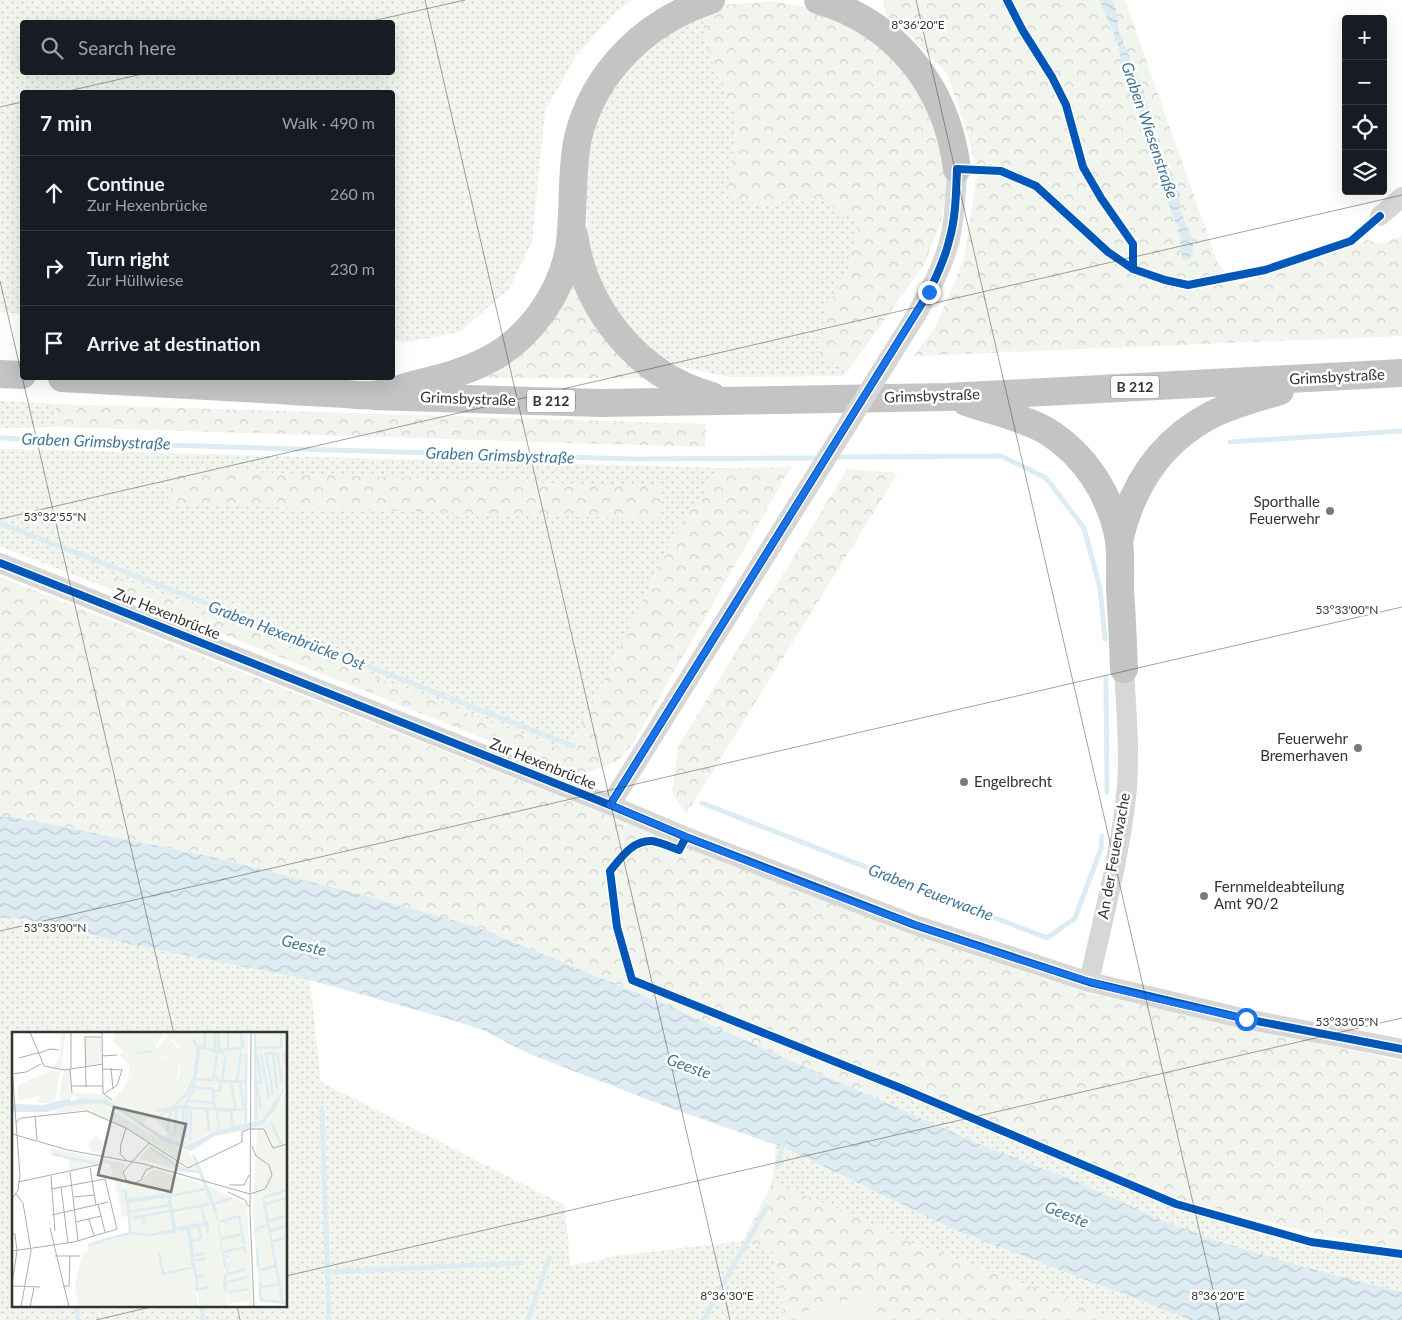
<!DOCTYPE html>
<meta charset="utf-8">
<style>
body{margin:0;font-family:Lato,sans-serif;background:#20242c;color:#f1f3f6}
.controls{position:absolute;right:15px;top:15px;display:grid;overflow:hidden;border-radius:5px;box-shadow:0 5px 20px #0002}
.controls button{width:45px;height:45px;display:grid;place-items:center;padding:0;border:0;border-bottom:1px solid #363941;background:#171b24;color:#f1f3f6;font:25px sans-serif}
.stop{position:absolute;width:15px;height:15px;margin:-11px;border:4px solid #1a73e8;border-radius:50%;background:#fff}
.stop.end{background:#1a73e8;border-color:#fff;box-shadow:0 1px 5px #0008}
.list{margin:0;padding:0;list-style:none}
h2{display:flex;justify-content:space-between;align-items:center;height:65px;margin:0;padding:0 20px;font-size:21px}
h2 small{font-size:16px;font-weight:400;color:#9ea1a6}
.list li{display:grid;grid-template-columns:32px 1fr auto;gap:15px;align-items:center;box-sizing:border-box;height:75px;padding:0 20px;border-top:1px solid #363941}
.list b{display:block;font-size:19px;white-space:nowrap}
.list p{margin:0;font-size:16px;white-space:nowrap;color:#9ea1a6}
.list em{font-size:16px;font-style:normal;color:#9ea1a6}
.icon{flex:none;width:28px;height:28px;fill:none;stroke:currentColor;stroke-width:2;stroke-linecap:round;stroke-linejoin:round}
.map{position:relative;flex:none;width:1402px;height:1320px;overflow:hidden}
.search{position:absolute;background:#171b24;box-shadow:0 5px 20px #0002;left:20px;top:20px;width:375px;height:55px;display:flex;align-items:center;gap:12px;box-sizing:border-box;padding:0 18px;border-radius:5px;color:#9ea1a6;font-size:19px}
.panel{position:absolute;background:#171b24;box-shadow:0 5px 20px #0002;left:20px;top:90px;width:375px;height:290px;border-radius:5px}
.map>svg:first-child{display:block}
</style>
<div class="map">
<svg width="1402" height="1320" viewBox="0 0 1402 1320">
<defs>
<pattern id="grass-dots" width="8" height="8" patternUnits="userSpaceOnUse" patternTransform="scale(1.25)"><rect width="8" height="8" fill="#f1f5ed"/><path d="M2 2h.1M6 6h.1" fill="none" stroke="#cfd2cc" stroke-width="1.8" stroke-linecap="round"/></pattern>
<pattern id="forest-crowns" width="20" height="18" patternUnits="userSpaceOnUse" patternTransform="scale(1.25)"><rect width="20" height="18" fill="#f1f5ed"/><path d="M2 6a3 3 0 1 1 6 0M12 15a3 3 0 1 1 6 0" fill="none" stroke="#cfd2cc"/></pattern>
<pattern id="water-waves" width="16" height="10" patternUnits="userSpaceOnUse" patternTransform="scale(1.25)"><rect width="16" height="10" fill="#ddebf3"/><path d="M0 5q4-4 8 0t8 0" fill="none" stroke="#becad1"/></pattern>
</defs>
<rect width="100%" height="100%" fill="#fff"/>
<path fill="url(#grass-dots)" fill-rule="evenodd" d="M0 0H632L616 12 576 56 545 111 532 242 509 289 460 332 409 342 393 341 392 92H22V314L0 312ZM392 22V72H22V22Z
M703 11 704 34 716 73 738 120 727 194 755 204 820 199 859 223 849 269 826 307 818 357 848 371 844 376 729 377 678 366 639 342 605 303 590 263 587 218 585 167 593 122 615 77 647 43Z
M0 401 56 404 55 427 0 428Z
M0 449H15L722 468 677 529 580 730 565 751 104 572 97 584 0 546Z
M0 918 25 919 134 945 310 980 321 1082 565 1205 570 1265 592 1262 613 1256 743 1241 773 1251 785 1320H0ZM14 1034H286V1306H14Z
M894 1089 1166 1206 1274 1235 1402 1257V1292L1304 1267 1218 1241 1157 1218 1069 1178 989 1148 875 1098Z
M776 1145 955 1230 1191 1320H1117L1061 1297 907 1241 847 1212 772 1183Z"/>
<path fill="url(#forest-crowns)" d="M883 0H1125L1218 264 1237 284 1367 240 1382 244 1401 236 1402 233V336L914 356 936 326 964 259 977 174 968 135 947 74 915 40 886 14Z
M772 1 820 10 859 27 902 61 947 149 948 184 941 221 925 263 848 371 818 357 826 307 849 269 859 223 820 199 755 204 727 194 738 120 716 73 704 34 703 11 723 5Z
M572 267 661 378H469Z
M56 404 706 424 705 447 55 427Z
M791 467 634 742 617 762 583 774 560 769 97 584 104 572 565 751 580 730 677 529 722 468Z
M171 469 662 487 658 519 171 504Z
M847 469 898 473 686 814 672 792 678 747Z
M0 577 910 934 1091 994 1402 1061V1250L1321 1235 1180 1200 906 1084 875 1098 664 1004 477 927 363 895 204 855 13 817H0Z
M772 1183 847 1212 907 1241 1061 1297 1117 1320H879L872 1294 798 1313 800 1320H785L773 1251 743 1241Z"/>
<path fill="#f1f5ed" d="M873 1294 879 1320H800L798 1313Z"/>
<path fill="url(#water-waves)" d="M1099 0H1112L1116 10 1119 32 1143 89 1155 138 1180 194 1179 208 1193 241V251L1189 260 1182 259 1179 229 1173 217 1160 176 1146 146V133L1127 85 1116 38Z
M0 817H13L204 855 363 895 477 927 664 1004 875 1098 989 1148 1069 1178 1157 1218 1218 1241 1304 1267 1402 1292V1320H1191L955 1230 782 1147 662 1105 527 1053 483 1030 455 1021 310 980 134 945 25 919 0 918Z"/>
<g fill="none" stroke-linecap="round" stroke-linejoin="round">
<path stroke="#ddebf3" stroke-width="5" d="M0 438 166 445 634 459 822 458
M1230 442 1402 431
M833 457 1001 456 1046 478 1084 528 1100 588 1105 639
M0 523 573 746
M1106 678 1107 792
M702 803 1047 938 1075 918 1101 849 1102 836
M322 1108 329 1320
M778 1166 783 1142
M327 1272 521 1263
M76 1306 78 1320
M202 1306 203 1320
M528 1320 549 1258
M703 1320 767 1207"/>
<path stroke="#d7d7d7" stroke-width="20" d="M1380 216 1402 197
M915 317C929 292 943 267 950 239 955 216 956 193 957 169
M0 563 610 805 686 837 915 925 1089 982 1246 1019 1402 1049
M610 805 774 542
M1089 982C1103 917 1121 853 1127 787 1130 748 1126 708 1124 669"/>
<path stroke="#c4c4c4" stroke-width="28" d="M818 0C897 23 947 88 957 169
M574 235C585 309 638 376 712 396
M0 374 22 375
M62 378C134 382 207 386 279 390 302 392 324 393 346 394 355 395 364 396 373 395 387 394 402 388 416 384 441 378 465 372 488 360 529 339 561 294 569 249 575 212 570 174 578 138 594 71 647 21 711 0
M373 396 601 403 948 397 1402 373
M966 402C992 411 1021 417 1045 430 1085 454 1111 495 1119 540 1121 556 1120 574 1120 590 1122 616 1123 643 1124 669
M1119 541C1132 485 1160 442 1211 415 1233 404 1257 398 1280 391"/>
<path stroke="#d7d7d7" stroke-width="20" d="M774 542 915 317"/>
<defs>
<path id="cycleway" d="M1007 0 1023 31 1052 77 1066 105 1083 167 1101 198 1133 244V269
M0 563 610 805 686 837 915 925 1089 982 1246 1019 1402 1049
M610 805 929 292C937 275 945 259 949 241 956 217 956 193 957 169L1001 171 1036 186 1108 252 1133 269 1165 280 1188 285 1265 270 1351 241 1380 216
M686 837 679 850C671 847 660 842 652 841 632 840 621 858 610 871L617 927 632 980 903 1089 1176 1204 1311 1242 1402 1254"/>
</defs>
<use href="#cycleway" stroke="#fff" stroke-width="11"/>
<use href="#cycleway" stroke="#0057b8" stroke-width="8"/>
</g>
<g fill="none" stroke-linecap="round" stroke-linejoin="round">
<path stroke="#1a73e8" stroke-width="6" d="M929 292 610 805C766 871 925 933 1088 981 1139 997 1193 1007 1246 1019"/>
</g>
<path fill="none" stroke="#333" stroke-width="1" stroke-opacity="0.45" d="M425 0 730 1320M916 0 1220 1320M368 22 465 0M64 92 151 72M0 107 22 102M0 281 174 1034M0 519 1402 195M0 931 1402 607M286 1276 1402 1018M237 1306 240 1320M96 1320 155 1306"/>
<g fill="#7a7a7a" stroke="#fff" stroke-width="2">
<circle cx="1330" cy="511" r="5"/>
<circle cx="1358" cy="748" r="5"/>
<circle cx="964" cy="782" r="5"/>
<circle cx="1204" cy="896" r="5"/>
</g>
<g text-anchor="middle" stroke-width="5" stroke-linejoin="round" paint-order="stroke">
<g fill="#fff" stroke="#707070" stroke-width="1">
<rect x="1111" y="375.5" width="48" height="23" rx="4"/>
<rect x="527" y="389.5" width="48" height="23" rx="4"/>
</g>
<g font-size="14" font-weight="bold" fill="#333">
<text x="1135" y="392">B 212</text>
<text x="551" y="406">B 212</text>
</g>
<g font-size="15" fill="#333" stroke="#fff">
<text transform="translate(1337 377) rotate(-3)" y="5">Grimsbystraße</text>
<text transform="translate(932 396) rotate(-2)" y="5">Grimsbystraße</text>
<text transform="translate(468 399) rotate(2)" y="5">Grimsbystraße</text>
<text transform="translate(167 614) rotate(22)" y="5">Zur Hexenbrücke</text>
<text transform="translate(543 764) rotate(22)" y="5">Zur Hexenbrücke</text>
<text transform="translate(1114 856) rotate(-80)" y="5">An der Feuerwache</text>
</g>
<g font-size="15" fill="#333" stroke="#fff" text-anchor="end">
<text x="1320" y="507">Sporthalle<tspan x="1320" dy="17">Feuerwehr</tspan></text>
<text x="1348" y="744">Feuerwehr<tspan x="1348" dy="17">Bremerhaven</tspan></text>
<text x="974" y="787" text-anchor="start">Engelbrecht</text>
<text x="1214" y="892" text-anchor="start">Fernmeldeabteilung<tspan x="1214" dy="17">Amt 90/2</tspan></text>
</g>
<g font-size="16" font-style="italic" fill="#3f7597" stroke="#fff">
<text transform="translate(1150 130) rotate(71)" y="6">Graben Wiesenstraße</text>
<text transform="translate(96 441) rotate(2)" y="6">Graben Grimsbystraße</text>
<text transform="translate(500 455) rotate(2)" y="6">Graben Grimsbystraße</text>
<text transform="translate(287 635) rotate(21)" y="6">Graben Hexenbrücke Ost</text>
<text transform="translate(931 892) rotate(21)" y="6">Graben Feuerwache</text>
<text transform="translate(304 945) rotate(14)" y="6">Geeste</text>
<text transform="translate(689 1066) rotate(20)" y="6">Geeste</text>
<text transform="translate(1067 1214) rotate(22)" y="6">Geeste</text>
</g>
</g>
<g transform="translate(12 1032)">
<rect width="275" height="275" fill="#fff"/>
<path d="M50 0H54L49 37 41 35 47 26ZM152 0H236L235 92 195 102 174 114 154 106 155 100 144 88 134 86 138 75 156 66 168 44V15ZM244 0H275V52L255 84 244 91ZM143 13 152 25 128 27 126 21 140 19ZM275 58V270H248L243 170 256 160 244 118 245 96 200 105 183 118H179L202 104 257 88ZM60 61 91 62 133 90 132 92 93 67 61 65 48 68 47 64 60 61V63ZM71 72 72 78 45 81V77L54 74ZM138 114 170 135 186 134 188 139H175L127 127ZM57 125 85 130 89 132 58 139ZM142 137 193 153 205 188 212 236V225L219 228 215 239 212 238 214 252 209 259 212 271 203 273 200 261 186 264 177 194 164 197 160 180 162 198 137 203H118L115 208 142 218 157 215 155 201 176 197 181 235 151 243 153 263 150 275H67L63 253 70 222 76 219V213L118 202V184L110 185 108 171 114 169 113 151 124 153ZM194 153 235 173 241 275H238L236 256 237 269 218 272 214 244 220 227 211 221 206 186Z" fill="#f1f5ed"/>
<path d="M242 0 244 91H242ZM156 4 171 22V33L166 45 169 26 152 25 146 16ZM110 16 119 32V41L112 67 129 66 133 75 160 60 156 66 138 75 133 90 98 68 111 58 116 46 117 32 107 23 111 21ZM88 71 145 106 176 119 184 133 177 135 123 101 72 78 71 72ZM245 96 244 118 259 130 264 141 260 155 243 170 248 275 241 181ZM39 116 114 132 110 139 114 169 108 171 98 131 89 132 38 122ZM214 257 217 275H192L211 271 209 259Z" fill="#f1f5ed"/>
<path d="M104 0H152L140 19 126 21 128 27 169 25 162 58 133 76V83H129V66L111 67V60L119 46V32L113 20 102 10ZM73 6H89L90 31 74 34ZM52 38H58L60 61 47 64ZM38 39H48L43 71H26L28 64 6 68V53ZM77 113a7 7 0 1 1 14 0a7 7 0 1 1-14 0ZM155 201 157 215 142 219 115 208 118 202 140 204ZM181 235 186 275H150L153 263 151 243ZM200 261 203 273 188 275 186 264Z" fill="#f1f5ed"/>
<path d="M275 52 263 79 250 93 202 104 179 119 151 109 111 81 88 71 54 74 36 80H0V73L5 72 32 73 58 66 59 70 67 66 93 67 147 102 174 114 206 98 250 88ZM180 123H183L201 166 206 186 211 221 220 227 214 244 218 275 215 259H211V247L219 227 212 225 215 233 212 236 205 188Z" fill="#ddebf3"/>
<path fill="none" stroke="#ddebf3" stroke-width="2.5" d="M206 0 207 19M216 0V17M229 0 231 16M243 0 244 88M190 13 193 14V0M195 15 203 19V0M244 16 269 15V0M195 17 188 14 183 47 201 48 205 21M197 17 212 22M208 18 230 16M125 21 140 19M265 21 270 50M272 21 275 37M245 22 249 50 244 51 249 77M249 22 257 66M261 22 265 57M202 44 206 45V49L234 50M183 49 181 55 200 57 203 76M210 49 214 23M225 49 229 22M219 50 224 78M201 59 209 58 208 50M261 63 254 21H263M174 68 201 71M162 74 175 62 183 42 186 17 181 7M180 75 173 74 181 57M169 76H179L178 109M180 76 232 78 228 50M196 77 219 79 221 95M195 78 197 99M143 79 171 74M205 79 207 97M145 88 152 80 168 76M259 90 269 112M234 92V22M155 99 159 78M162 103 165 77M169 106 172 76M174 106 175 76M138 115 170 137M40 122 85 132M163 137 188 140M110 159H114V168L157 162M251 165 271 271M252 165 275 158M201 172 220 166M254 172 275 166M189 173 193 191 163 197 157 164 194 157M161 179 197 172M117 180 157 173M131 184 157 179M121 186 131 184 132 193M257 189 275 184M208 190 227 184 230 199M187 193 189 206 179 209 181 224 193 221M190 193 195 191 196 202M258 199 275 194M150 202 165 199M244 202V197L256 193M103 205 118 201 139 203 162 198 156 164 116 170 118 201M210 207 230 202 232 212M179 208 177 197 189 193M259 210 275 205M76 213 102 205M245 217 246 235M212 220 232 215 233 221M147 221 151 242 181 235 176 197 167 198M181 225V229L194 226M181 229 184 245 192 243M247 238 263 234M216 242 234 237M184 245 185 258 197 255M216 250 235 245M248 250V267M248 255 267 252M217 260 236 257M248 268 275 271"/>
<path fill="none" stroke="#adadad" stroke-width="1" d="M18 0 32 34 52 38 91 32M59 0V36M90 0 91 61 100 68M239 0 238 180 242 275M25 22 38 17 47 18M90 24 105 23M7 26 25 21M0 36 8 144 6 158 0 167M99 36 101 57M58 37 60 61M90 37 110 38 105 53 92 62M0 42 14 40 29 32M60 54H91M74 55 73 5H89M23 84 25 108M4 90 9 86 75 79 114 96 176 136 230 110V100L237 97H252L261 116 275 112M0 102 56 118 132 132 238 162 253 157 260 143 257 133 244 124 240 114M109 112 114 96M109 112 108 122 114 128M78 136 84 173M58 140 66 209M111 140 137 111M111 140 114 148 123 151 129 148 134 138 141 135M39 144 43 199M6 150 90 132M217 153H232L237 143M49 155 56 211M216 160 233 168 237 175M3 161 11 171 19 219 9 275M62 165 82 163M86 172 93 200M40 183 96 170M77 187 82 204M64 190 89 184M38 196 57 275M0 202H3L5 219 0 252M0 219 62 210 105 197 93 147 39 157M43 224H68M0 254 28 255M51 254H57L58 224M18 275 22 256"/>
<path fill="#7a7a7a" fill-opacity="0.15" stroke="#7a7a7a" stroke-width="2.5" d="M102 75 174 92 159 160 86 143Z"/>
<rect width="275" height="275" fill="none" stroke="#333" stroke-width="2.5"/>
</g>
<g font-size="12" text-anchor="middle" fill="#333" stroke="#fff" stroke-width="5" stroke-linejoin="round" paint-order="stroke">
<text x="918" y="29">8°36'20"E</text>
<text x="55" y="521">53°32'55"N</text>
<text x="1347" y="614">53°33'00"N</text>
<text x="55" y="932">53°33'00"N</text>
<text x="1347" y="1026">53°33'05"N</text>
<text x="727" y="1300">8°36'30"E</text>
<text x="1218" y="1300">8°36'20"E</text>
</g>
</svg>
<div class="controls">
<button>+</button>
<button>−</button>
<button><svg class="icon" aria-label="locate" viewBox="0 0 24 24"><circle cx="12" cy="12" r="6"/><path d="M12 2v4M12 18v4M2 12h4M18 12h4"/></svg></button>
<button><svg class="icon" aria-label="layers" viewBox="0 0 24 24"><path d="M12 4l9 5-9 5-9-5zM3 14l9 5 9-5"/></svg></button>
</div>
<div class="stop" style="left:1246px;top:1019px"></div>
<div class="stop end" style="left:929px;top:292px"></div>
<div class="search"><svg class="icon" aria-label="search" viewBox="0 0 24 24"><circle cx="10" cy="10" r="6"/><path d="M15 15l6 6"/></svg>Search here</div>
<section class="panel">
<h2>7 min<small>Walk · 490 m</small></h2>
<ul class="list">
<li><svg class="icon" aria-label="ahead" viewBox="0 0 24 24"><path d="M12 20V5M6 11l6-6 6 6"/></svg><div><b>Continue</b><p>Zur Hexenbrücke</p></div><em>260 m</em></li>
<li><svg class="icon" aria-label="right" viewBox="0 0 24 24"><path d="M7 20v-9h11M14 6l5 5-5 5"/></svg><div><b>Turn right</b><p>Zur Hüllwiese</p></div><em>230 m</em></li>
<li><svg class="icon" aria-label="arrive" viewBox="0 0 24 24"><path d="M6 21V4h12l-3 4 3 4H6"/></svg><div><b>Arrive at destination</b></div></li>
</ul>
</section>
</div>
